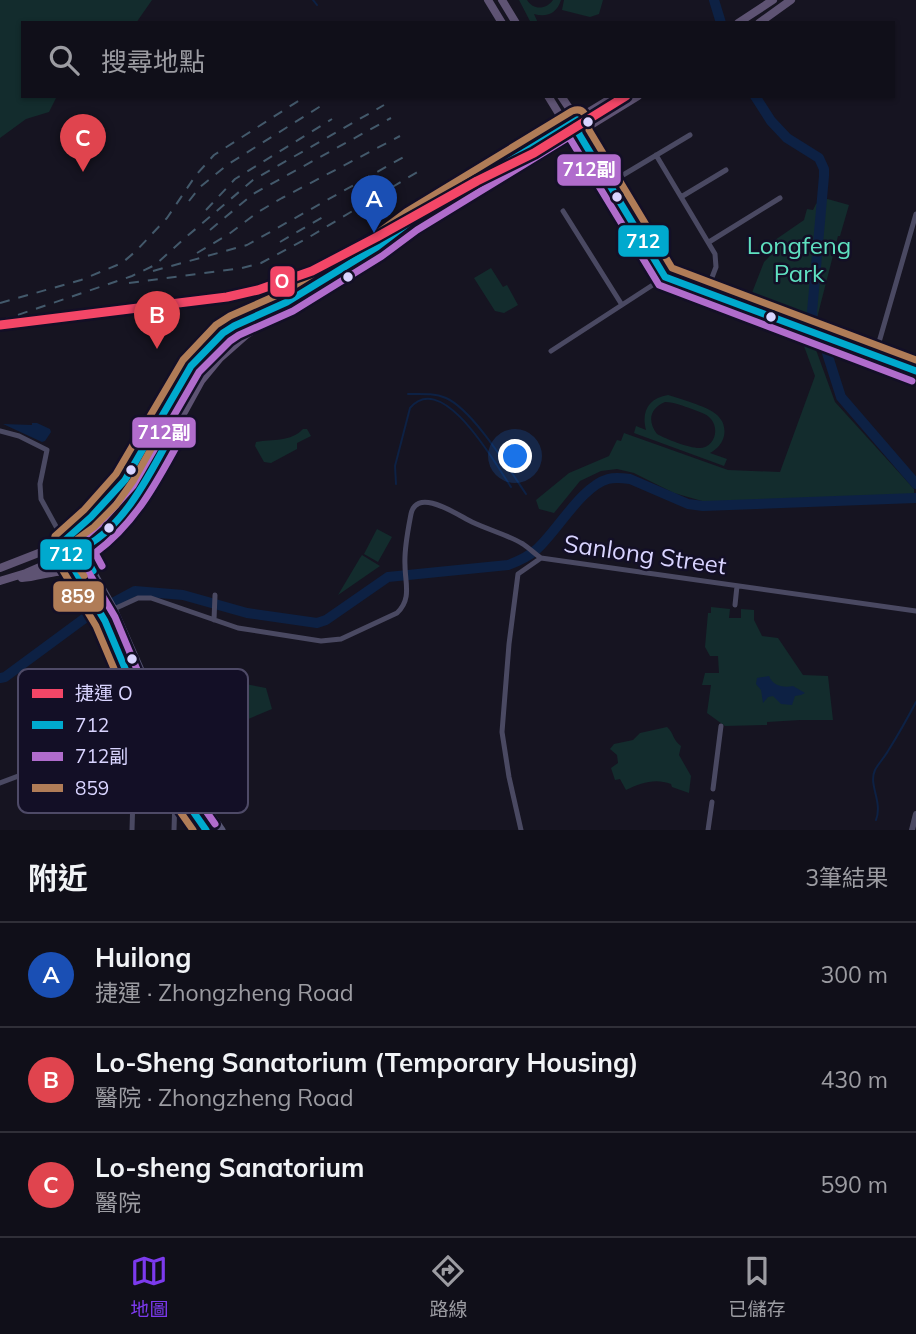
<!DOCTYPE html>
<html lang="zh-TW">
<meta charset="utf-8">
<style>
body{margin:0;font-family:Mulish,"Noto Sans TC",sans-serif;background:#1e1d26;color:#f1f3f6}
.you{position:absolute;left:516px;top:457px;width:24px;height:24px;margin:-18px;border:5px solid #fff;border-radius:50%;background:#1a73e8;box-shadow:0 0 0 10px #1a73e833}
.badge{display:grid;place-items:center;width:46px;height:46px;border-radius:50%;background:#7c3aed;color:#fff;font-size:23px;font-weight:700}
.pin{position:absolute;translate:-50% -58px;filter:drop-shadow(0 2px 4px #0008)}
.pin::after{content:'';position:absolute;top:37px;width:24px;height:21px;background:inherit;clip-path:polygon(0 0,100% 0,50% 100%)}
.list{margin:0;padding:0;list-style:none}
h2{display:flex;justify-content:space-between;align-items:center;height:91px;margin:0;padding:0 28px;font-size:30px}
h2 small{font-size:23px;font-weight:400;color:#9c9ca2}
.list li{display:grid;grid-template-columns:46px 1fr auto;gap:21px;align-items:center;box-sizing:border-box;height:105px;padding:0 28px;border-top:2px solid #302f38}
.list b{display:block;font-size:26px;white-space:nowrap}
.list p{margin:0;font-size:23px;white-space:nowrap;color:#9c9ca2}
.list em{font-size:23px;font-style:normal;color:#9c9ca2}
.icon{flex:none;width:38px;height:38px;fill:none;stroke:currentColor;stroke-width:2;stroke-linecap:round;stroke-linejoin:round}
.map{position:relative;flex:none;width:916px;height:830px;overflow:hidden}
.search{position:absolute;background:#100f19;box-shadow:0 2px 5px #0004;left:21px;right:21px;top:21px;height:77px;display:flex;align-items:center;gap:18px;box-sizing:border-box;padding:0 24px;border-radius:0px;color:#9c9ca2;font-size:26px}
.sheet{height:406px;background:#100f19}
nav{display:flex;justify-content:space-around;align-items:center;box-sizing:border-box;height:98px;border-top:2px solid #302f38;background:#100f19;font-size:19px;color:#9c9ca2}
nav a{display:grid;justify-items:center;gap:4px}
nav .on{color:#7c3aed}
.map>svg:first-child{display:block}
</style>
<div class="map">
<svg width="916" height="830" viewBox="0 0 916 830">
<rect width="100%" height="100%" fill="#161421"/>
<path fill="#132c2d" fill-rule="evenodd" d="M0 0H152L136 23H23V96H57L49 112 26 119 0 138Z
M519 0H527C533 10 546 10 553 0H561C557 13 547 18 534 14L538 23H531Z
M564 0H603L599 14 590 17 562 10Z
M824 198 849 205 840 236H838L817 318 815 314 817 287H811L809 316 811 327 748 303 764 262 769 257 775 240 804 220 807 209 813 210 816 204Z
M491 268 503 287 507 285 518 305 504 313 495 311 474 278Z
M801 338 812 339 835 402 914 489V493L909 495 709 503 674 493 634 473 617 469 601 471 580 481 554 513 539 509 536 500 569 473 609 456 617 440 621 441 624 433 728 470 780 472 815 376Z
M668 395C676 397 683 400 690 402 706 408 728 414 724 436 722 444 717 449 710 453L727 459 724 466 634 433 636 426 646 430C641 411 649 398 668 395ZM665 402C675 402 683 406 692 409 699 412 706 413 711 419 720 430 714 448 699 448 689 448 666 439 657 434 647 421 650 408 665 402Z
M303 429H307L311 436 297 443V449L271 463 264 462 255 446 256 442C273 439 291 442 303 429Z
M377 529 392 537 378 562 364 554Z
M362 555 380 566 338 595 360 558Z
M711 607 730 609 729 618H741V609L754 610V620L762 636 778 638 803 675 828 676 833 720H800L767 722V725L725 726 707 713 711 685H702L705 673H719L718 656H710L705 647 708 613H711Z
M213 678 266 688 272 709 208 736 197 745 193 720 180 695 181 685H208Z
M667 727C674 733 672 739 681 746L679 755 691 776 689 793 672 787 671 784C655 778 641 783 626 790L620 779 615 780 611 768 618 763 617 755 610 749 614 744 633 740 640 733Z"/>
<path fill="#0d2144" d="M32 423H37L50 429 51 432 45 441 42 442 3 424 32 425Z
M769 676C773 686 783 688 793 686L805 693 801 695 795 696 792 705 781 704 773 696 768 697 763 703 761 690 756 684 757 678Z"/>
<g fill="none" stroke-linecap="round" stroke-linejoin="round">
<path stroke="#0d2144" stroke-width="2" d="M313 0 317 5
M408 394C422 394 434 393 446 398 473 410 509 469 526 494
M396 484 395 466 410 408C443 369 496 465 511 487
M876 820C883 801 868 785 875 770 878 764 884 758 888 751 898 735 907 719 916 702"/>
<path stroke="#0d2144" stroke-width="10" d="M714 0 721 23
M755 96 771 121 787 138 819 158 824 169V176L812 312 813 320 826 350 841 397 916 484
M0 678 5 677 85 618 135 591 183 595 247 613 317 623 326 620 388 577 508 565C519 561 528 557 537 549 557 531 582 486 608 479 615 477 623 478 630 479L688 504 703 506 916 498"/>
<path stroke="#4a4962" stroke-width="5" d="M656 155 715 254 716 267 706 293
M608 184 690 135
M681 197 726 170
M563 211 622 305
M709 242 780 198
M551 351 665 277
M875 356 916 214
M0 431 19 436 47 450 40 484 41 499 64 541
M735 605 737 586
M114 609 138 598H151L238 628 321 641 341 639 397 613C412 599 405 583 405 565 404 549 408 530 411 514 417 486 459 516 472 522 489 530 508 535 523 544 529 548 535 554 541 558L916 611
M214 620 215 595
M0 783 164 721
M713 789 721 726
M91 794 175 798
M132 830 133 796
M174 830 175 798
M521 830 509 777 502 732 509 644 518 574 541 558
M708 830 712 802"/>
<path stroke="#4a4962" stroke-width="6" d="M579 134 665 277 916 371
M912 830 916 814"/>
<path stroke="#575674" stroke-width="7" d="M64 541 78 550 85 557 114 609 193 788 222 830
M64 541 66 555 105 621 168 770 181 794 206 830"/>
<path stroke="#5e5373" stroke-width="8" d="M488 0 502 23
M502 0 516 23
M738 23 773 0
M759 23 791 0
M548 96 567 127 579 134
M561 96 577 120V124
M0 568 54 547 64 541 91 517 117 489 133 468 191 366 223 333 234 326 287 302 334 273 377 247 411 221 615 96
M22 578C42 577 58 567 77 574
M0 581 26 573 86 547 112 526 140 492 201 381 220 358 246 335 274 316 361 266 638 96"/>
<path stroke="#43596b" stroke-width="2" stroke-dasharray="10 9" stroke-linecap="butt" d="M189 201 200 187 227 165 324 104
M206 210 235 179 332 119
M210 230 253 194 391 118
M280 242 328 214
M197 253 229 234 258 212 282 198 400 136
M153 271 247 245 409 154
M129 283 242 268 261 263 306 239 419 171
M0 303 81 280 122 263 136 251 167 218 196 175 214 155 306 96
M0 321 132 276 155 265 185 238 253 180 384 105"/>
<defs>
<path id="bus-1" d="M93 571 85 557 78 550C123 531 151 472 173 431
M206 830 181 794 168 770 105 621 66 555 64 541 91 517 125 480 191 366 223 333 234 326 287 302 377 247 411 221 577 120 579 134 665 277 916 371"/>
<path id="bus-2" d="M102 566 95 553C136 523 158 480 182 436
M215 824 190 788 177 765 115 617 76 551 75 545 99 524 133 486 199 372 230 341 239 335 293 311 382 256 417 230 569 137 659 285 912 381"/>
<path id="bus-3" d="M84 576C78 566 66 556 69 545L94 527 116 505 133 481 164 426
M193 830 172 800 159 775 96 626 56 559 54 541 55 536 84 510 116 474 183 360 216 325 230 316 282 293 371 238 406 212 572 111C586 106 587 119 589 130L672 268 916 360"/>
</defs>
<use href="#bus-1" stroke="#130f26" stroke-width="12"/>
<use href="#bus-2" stroke="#130f26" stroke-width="12"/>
<use href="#bus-3" stroke="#130f26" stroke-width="12"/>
<use href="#bus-1" stroke="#00a9ce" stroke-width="7"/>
<use href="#bus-2" stroke="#b06ccc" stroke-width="7"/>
<use href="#bus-3" stroke="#b07c57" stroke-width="7"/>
<defs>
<path id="metro-1" d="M0 325 227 297 258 290 312 271 377 237 477 181 534 153 626 96"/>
</defs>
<use href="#metro-1" stroke="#130f26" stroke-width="14"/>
<use href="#metro-1" stroke="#f34667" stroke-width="9"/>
</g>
<g fill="#d9d4ff" stroke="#130f26" stroke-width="2.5">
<circle cx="588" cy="122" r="6"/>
<circle cx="617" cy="197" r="6"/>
<circle cx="348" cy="277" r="6"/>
<circle cx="771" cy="317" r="6"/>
<circle cx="131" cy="470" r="6"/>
<circle cx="109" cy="528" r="6"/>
<circle cx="132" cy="659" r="6"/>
</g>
<g text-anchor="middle" stroke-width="5" stroke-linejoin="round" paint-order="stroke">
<g font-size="24" fill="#5fe0c0" stroke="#130f26">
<text x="799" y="254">Longfeng<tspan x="799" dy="28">Park</tspan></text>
</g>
<g font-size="24" fill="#d9d4ff" stroke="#130f26">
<text transform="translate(645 555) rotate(8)" y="8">Sanlong Street</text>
</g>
</g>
<rect x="18" y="669" width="230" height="144" rx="10" fill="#130f26" stroke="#4e4a67" stroke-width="2"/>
<rect x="32" y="689" width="31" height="9" fill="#f34667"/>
<rect x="32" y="721" width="31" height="8" fill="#00a9ce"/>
<rect x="32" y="752" width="31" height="9" fill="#b06ccc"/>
<rect x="32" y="784" width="31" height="8" fill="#b07c57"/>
<g font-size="19" fill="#d9d4ff">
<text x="75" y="700">捷運 O</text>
<text x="75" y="732">712</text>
<text x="75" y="763">712副</text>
<text x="75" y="795">859</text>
</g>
<g stroke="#130f26" stroke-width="2.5">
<rect x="556" y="153" width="66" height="34" rx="7" fill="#b06ccc"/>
<rect x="617" y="224" width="53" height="34" rx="7" fill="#00a9ce"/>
<rect x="269" y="265" width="27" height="33" rx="7" fill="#f34667"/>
<rect x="131" y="416" width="66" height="33" rx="7" fill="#b06ccc"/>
<rect x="39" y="538" width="54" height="33" rx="7" fill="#00a9ce"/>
<rect x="52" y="580" width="53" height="33" rx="7" fill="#b07c57"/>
</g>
<g font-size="19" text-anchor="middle" font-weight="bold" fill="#fff">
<text x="589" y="176">712副</text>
<text x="643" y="248">712</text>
<text x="282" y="288">O</text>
<text x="164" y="439">712副</text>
<text x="66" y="561">712</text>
<text x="78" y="603">859</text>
</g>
</svg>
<div class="you"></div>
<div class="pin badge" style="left:374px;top:233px;background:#1a4fb4">A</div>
<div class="pin badge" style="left:157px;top:349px;background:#e0444e">B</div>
<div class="pin badge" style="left:83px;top:172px;background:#e0444e">C</div>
<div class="search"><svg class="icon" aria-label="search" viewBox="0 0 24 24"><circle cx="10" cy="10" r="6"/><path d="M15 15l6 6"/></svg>搜尋地點</div>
</div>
<section class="sheet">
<h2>附近<small>3筆結果</small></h2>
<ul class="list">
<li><span class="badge" style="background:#1a4fb4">A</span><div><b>Huilong</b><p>捷運 · Zhongzheng Road</p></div><em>300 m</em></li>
<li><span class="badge" style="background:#e0444e">B</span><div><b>Lo-Sheng Sanatorium (Temporary Housing)</b><p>醫院 · Zhongzheng Road</p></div><em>430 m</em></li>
<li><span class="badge" style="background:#e0444e">C</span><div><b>Lo-sheng Sanatorium</b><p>醫院</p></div><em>590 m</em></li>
</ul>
</section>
<nav>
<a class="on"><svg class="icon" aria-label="map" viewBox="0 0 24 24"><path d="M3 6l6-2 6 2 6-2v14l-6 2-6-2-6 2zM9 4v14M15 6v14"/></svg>地圖</a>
<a><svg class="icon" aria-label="directions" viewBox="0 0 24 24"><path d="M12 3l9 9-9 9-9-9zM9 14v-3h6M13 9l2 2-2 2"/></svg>路線</a>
<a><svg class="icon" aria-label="saved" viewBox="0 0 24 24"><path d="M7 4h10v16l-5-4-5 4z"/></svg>已儲存</a>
</nav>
